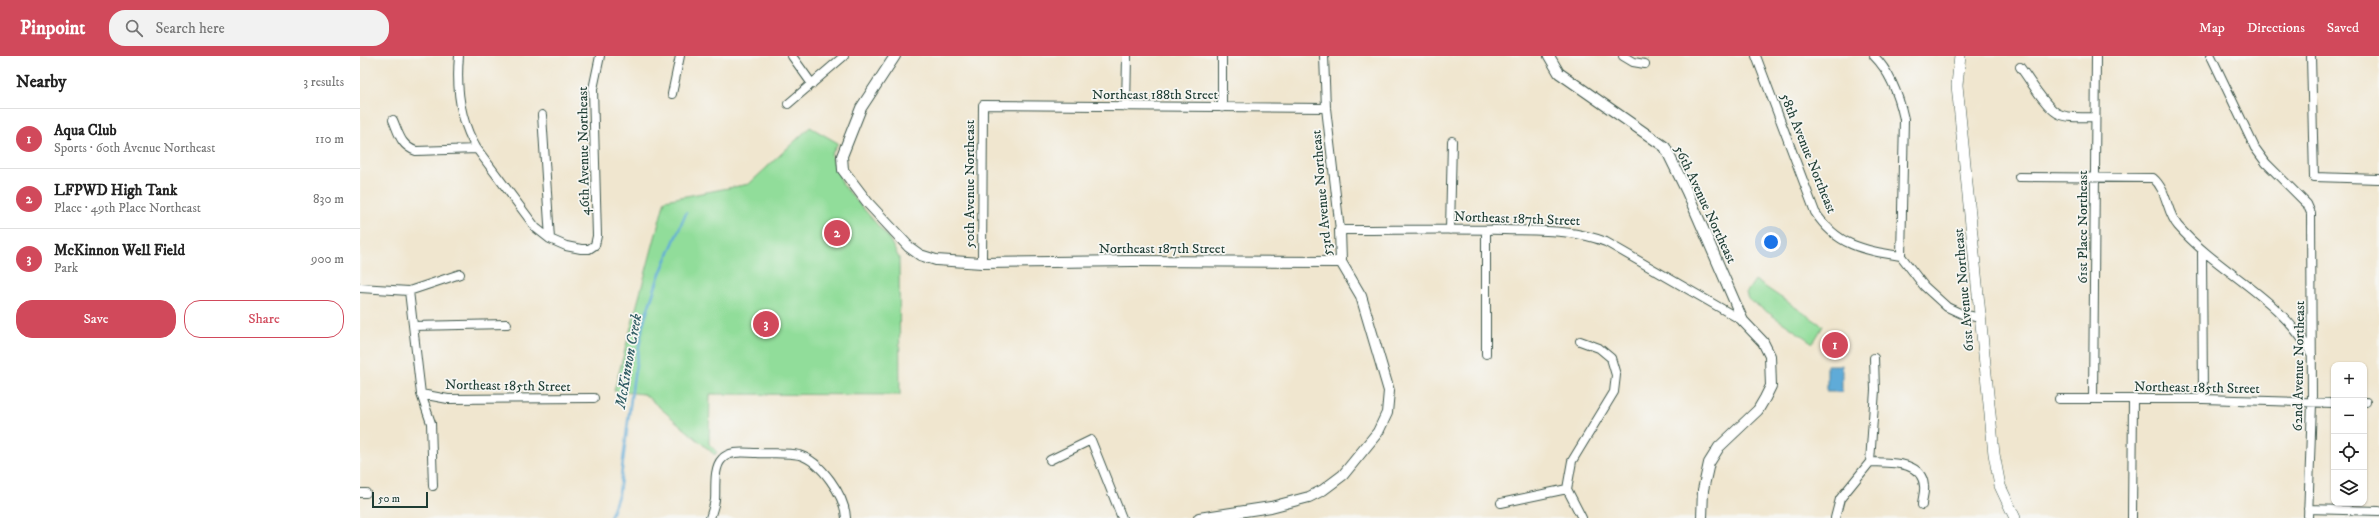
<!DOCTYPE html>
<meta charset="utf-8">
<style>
body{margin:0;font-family:"IM FELL DW Pica",serif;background:#f2f2f2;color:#222}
.controls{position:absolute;right:12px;bottom:12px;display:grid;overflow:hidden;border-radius:8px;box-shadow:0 1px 3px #0004}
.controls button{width:36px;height:36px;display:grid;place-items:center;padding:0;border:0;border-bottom:1px solid #e0e0e0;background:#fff;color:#222;font:20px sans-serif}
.scale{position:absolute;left:12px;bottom:10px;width:56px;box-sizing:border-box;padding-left:4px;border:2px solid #1f3d34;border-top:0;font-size:11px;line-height:14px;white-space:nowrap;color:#1f3d34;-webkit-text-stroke:3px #f6f6f2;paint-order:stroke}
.you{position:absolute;left:1411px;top:186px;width:14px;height:14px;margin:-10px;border:3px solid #fff;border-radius:50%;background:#1a73e8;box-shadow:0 0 0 6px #1a73e833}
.badge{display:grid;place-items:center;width:26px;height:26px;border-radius:50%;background:#d1495b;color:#fff;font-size:13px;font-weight:700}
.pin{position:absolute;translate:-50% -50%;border:2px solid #fff;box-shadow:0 1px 4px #0006}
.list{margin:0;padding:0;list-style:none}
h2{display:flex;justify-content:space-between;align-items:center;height:52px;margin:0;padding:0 16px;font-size:17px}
h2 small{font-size:13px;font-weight:400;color:#767676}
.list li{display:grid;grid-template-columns:26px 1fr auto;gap:12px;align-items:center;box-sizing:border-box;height:60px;padding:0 16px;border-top:1px solid #e0e0e0}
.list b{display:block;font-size:15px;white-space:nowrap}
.list p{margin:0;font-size:13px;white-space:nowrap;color:#767676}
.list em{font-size:13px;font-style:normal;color:#767676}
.actions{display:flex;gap:8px;padding:12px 16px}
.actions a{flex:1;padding:9px 0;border:1px solid #d1495b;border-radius:16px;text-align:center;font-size:14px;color:#d1495b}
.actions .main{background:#d1495b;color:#fff}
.icon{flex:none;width:22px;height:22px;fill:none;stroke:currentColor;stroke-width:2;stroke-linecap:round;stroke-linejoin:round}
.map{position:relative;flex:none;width:2019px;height:462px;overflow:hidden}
header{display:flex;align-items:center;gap:24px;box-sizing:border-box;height:56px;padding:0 20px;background:#d1495b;color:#fff}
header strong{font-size:19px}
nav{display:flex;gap:22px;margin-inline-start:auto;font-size:14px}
.search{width:280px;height:36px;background:#f2f2f2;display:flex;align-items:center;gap:10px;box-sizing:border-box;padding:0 14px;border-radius:16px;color:#767676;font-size:15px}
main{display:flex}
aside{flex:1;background:#fff}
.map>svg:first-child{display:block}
</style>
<header>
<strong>Pinpoint</strong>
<div class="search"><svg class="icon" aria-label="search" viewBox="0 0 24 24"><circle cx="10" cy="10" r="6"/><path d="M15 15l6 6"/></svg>Search here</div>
<nav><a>Map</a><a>Directions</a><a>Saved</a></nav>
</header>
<main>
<aside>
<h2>Nearby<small>3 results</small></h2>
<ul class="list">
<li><span class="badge">1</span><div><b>Aqua Club</b><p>Sports · 60th Avenue Northeast</p></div><em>110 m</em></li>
<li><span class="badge">2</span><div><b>LFPWD High Tank</b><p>Place · 49th Place Northeast</p></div><em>830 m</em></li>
<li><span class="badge">3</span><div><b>McKinnon Well Field</b><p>Park</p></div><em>900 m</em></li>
</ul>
<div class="actions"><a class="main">Save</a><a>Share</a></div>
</aside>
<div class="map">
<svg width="2019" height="462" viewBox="0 0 2019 462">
<rect width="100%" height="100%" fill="#f6f6f2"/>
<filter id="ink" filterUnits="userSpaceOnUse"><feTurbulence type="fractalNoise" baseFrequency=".025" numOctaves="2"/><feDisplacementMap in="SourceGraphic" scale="8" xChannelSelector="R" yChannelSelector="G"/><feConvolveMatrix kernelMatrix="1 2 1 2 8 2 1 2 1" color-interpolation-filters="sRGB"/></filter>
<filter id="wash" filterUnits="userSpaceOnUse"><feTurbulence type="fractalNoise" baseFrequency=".012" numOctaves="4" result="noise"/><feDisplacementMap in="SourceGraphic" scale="16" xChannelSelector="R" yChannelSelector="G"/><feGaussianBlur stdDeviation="0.9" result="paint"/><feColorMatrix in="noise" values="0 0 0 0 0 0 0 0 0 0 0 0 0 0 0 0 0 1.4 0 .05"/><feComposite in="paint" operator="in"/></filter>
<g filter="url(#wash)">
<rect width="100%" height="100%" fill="#f0e6cf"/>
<path fill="#91dd9a" stroke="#588d67" d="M450 71 478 87 471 99 483 129 528 181 539 202 540 339 350 338 349 388 357 396 355 399 284 338 254 335 305 144 389 128Z
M1395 224 1463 270 1453 287 1388 243 1386 237Z"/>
<path fill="#5fabd8" stroke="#3f7486" d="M1467 309H1482V336H1467Z"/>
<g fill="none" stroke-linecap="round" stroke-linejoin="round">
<path stroke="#5fabd8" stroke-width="2.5" d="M250 462 259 437 273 326 283 268 299 220 326 157"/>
</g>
</g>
<g filter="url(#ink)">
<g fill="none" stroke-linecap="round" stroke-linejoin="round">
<defs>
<path id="minor" d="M99 0C96 33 100 65 117 93L176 172 190 183 206 190 221 193H229L235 189 237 180 233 33 240 0
M432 0 452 28
M964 0 966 52 980 174C1035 174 1090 173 1144 174 1179 175 1213 173 1246 186L1383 265
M1263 0 1273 6 1285 8
M1396 0 1455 156C1477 190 1503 194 1541 200
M1514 0C1531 17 1539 40 1544 63L1541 200 1564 230 1587 251 1602 258 1620 262
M1851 0 1895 92 1906 107 1947 148 1951 157 1952 347 1948 462
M1951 0 1954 121 2019 123
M1660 11C1670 24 1684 49 1697 57 1707 63 1723 61 1734 61
M312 38 320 0
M428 48 484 0
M766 51 767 0
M862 52V0
M182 59 190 183
M33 64C39 78 41 90 56 95L117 93
M1659 121 1793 122C1808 135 1806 156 1818 170 1861 219 1919 239 1952 299
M1090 174 1092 85
M1842 194 1843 343
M622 207 623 49 966 52
M0 232 49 235 100 218
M49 235 61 338 71 367 73 430
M53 270 147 268
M1220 285 1239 292 1251 302 1256 319 1254 336 1212 405 1207 433 1222 462
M1126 298V174
M61 338 88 343 234 342
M1699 343H1843L1974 347
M1733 343 1736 0
M2004 346H2006
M690 404 731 384 762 462
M1510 406C1528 407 1562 404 1564 430 1565 436 1562 443 1562 449
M0 437H6
M1141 447 1207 433
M1948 453 2019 455
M350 462C352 456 354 450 355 444 356 433 353 412 362 403 370 394 385 397 397 397 410 398 426 396 439 399 461 405 485 440 486 462
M1475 462 1480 443 1510 406 1515 334 1514 302
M1772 462 1773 343"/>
<path id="tertiary" d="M535 0 501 52 482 100 483 114 508 147 549 191 560 199 576 204 622 207 772 205 981 206
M1189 0 1199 17 1305 91 1327 136 1383 265 1403 286 1410 300 1411 330 1405 342 1398 354 1359 391 1349 407 1343 434 1342 462
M839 462 911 451 949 441 963 434 983 419 1018 376 1027 357 1029 335 1001 240 981 206 980 174"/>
<path id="secondary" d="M1600 0 1597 29 1634 398 1640 430 1655 462"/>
</defs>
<use href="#minor" stroke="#3e564b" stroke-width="10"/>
<use href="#tertiary" stroke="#3e564b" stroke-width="12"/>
<use href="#secondary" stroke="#3e564b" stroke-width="12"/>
<use href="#minor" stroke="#fff" stroke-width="8"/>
<use href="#tertiary" stroke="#fff" stroke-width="10"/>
<use href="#secondary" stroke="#fff" stroke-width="11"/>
</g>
</g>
<g text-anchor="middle" stroke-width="3.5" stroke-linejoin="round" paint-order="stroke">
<g font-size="14" fill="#1f3d34" stroke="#f6f6f2">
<text x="795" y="43">Northeast 188th Street</text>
<text transform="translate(223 95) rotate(-91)" y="5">46th Avenue Northeast</text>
<text transform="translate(1449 97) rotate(68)" y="5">58th Avenue Northeast</text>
<text transform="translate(609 128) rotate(-90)" y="5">50th Avenue Northeast</text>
<text transform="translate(961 137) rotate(-95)" y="5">53rd Avenue Northeast</text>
<text transform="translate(1346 148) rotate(65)" y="5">56th Avenue Northeast</text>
<text transform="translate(1157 162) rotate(2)" y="5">Northeast 187th Street</text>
<text transform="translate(1722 171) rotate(-90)" y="5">61st Place Northeast</text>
<text x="802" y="197">Northeast 187th Street</text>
<text transform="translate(1603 234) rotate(-95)" y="5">61st Avenue Northeast</text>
<text transform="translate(1938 310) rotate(-89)" y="5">62nd Avenue Northeast</text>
<text transform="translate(148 329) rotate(1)" y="5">Northeast 185th Street</text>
<text transform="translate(1837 331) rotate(1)" y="5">Northeast 185th Street</text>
</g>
<g font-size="15" font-style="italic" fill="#325e65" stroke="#f6f6f2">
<text transform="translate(268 305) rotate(-80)" y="5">McKinnon Creek</text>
</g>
</g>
</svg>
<div class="controls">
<button>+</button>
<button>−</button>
<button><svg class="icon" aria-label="locate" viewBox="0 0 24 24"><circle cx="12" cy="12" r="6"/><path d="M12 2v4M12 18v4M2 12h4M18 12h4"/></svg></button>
<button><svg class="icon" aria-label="layers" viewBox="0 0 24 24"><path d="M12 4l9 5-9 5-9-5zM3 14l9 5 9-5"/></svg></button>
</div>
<div class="scale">50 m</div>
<div class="you"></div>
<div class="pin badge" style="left:1475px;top:289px">1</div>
<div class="pin badge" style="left:477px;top:177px">2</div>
<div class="pin badge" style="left:406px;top:268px">3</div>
</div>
</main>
